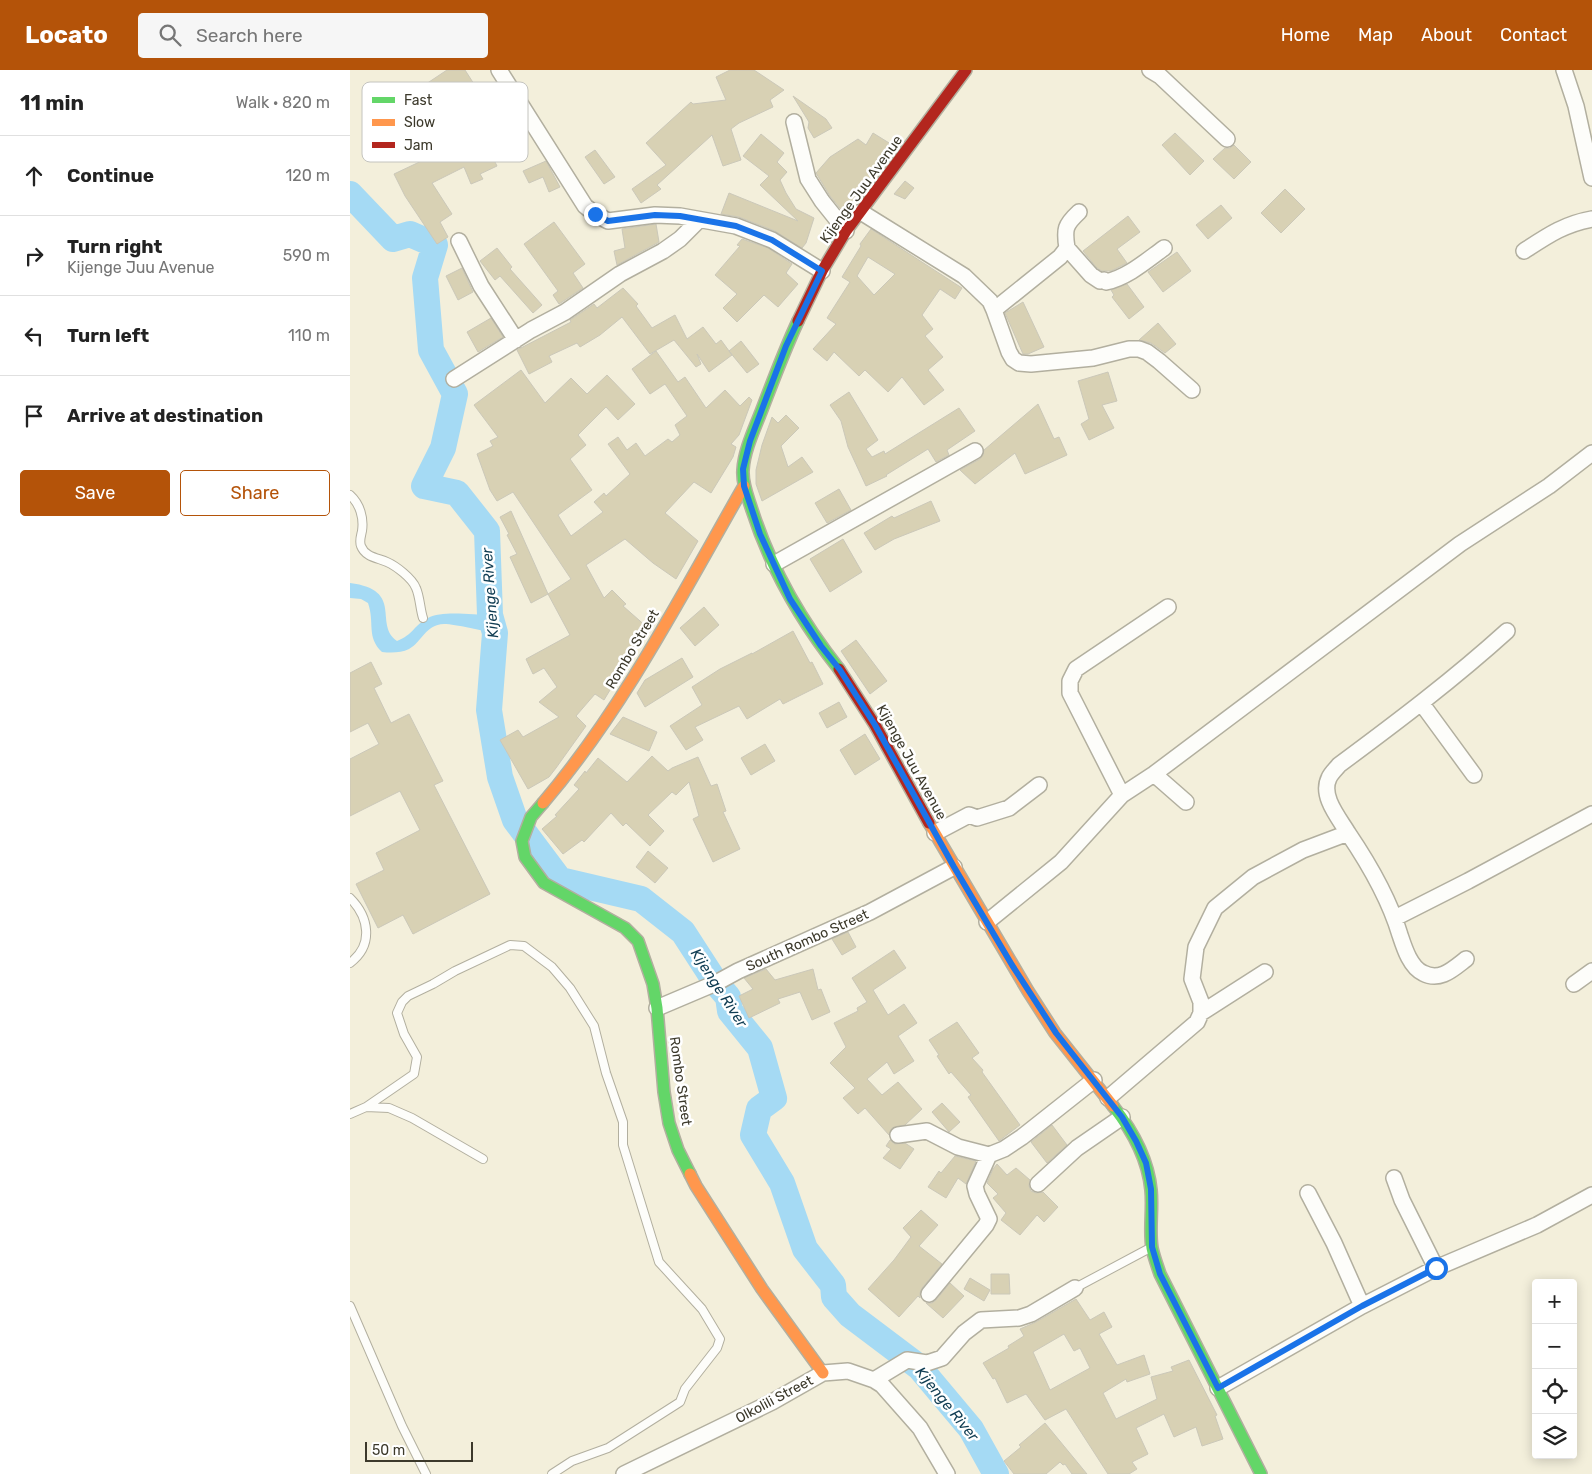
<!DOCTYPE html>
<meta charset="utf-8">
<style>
body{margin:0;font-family:Rubik,sans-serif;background:#f6f6f6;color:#222}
.controls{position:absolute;right:15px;bottom:15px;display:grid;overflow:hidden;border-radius:5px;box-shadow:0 2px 12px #0003}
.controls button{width:45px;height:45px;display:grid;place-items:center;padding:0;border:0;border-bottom:1px solid #e0e0e0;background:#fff;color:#222;font:25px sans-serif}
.scale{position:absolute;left:15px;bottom:12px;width:108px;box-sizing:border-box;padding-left:5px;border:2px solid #3c392b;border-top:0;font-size:14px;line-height:18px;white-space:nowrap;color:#3c392b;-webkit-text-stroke:4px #fff;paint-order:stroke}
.stop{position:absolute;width:15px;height:15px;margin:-11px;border:4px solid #1a73e8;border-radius:50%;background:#fff}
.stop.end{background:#1a73e8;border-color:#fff;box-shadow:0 1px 5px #0008}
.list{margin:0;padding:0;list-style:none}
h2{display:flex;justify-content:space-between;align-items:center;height:65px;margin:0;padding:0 20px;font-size:21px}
h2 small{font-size:16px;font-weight:400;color:#767676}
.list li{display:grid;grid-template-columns:32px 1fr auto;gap:15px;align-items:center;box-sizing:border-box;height:80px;padding:0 20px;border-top:1px solid #e0e0e0}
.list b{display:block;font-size:19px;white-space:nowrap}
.list p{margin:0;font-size:16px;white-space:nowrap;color:#767676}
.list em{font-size:16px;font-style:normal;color:#767676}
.actions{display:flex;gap:10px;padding:15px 20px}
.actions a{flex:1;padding:11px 0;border:1px solid #b45309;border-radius:5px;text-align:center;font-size:18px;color:#b45309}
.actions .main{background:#b45309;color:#fff}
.icon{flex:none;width:28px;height:28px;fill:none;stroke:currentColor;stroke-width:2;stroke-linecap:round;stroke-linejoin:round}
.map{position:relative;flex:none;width:1242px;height:1404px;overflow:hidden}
header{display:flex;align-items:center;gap:30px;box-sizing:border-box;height:70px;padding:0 25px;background:#b45309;color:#fff}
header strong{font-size:24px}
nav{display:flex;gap:28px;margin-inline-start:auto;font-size:18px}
.search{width:350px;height:45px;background:#f6f6f6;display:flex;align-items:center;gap:12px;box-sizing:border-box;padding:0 18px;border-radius:5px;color:#767676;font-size:19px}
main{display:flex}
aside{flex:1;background:#fff}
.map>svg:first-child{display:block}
</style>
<header>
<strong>Locato</strong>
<div class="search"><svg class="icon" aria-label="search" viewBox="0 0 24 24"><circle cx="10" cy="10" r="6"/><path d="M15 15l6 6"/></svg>Search here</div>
<nav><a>Home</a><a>Map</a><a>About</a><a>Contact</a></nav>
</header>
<main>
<aside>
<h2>11 min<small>Walk · 820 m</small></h2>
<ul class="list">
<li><svg class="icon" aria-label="ahead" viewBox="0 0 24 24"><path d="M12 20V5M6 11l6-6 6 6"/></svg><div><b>Continue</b></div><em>120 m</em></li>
<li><svg class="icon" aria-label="right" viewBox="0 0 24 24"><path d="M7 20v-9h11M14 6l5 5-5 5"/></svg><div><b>Turn right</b><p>Kijenge Juu Avenue</p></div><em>590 m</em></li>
<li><svg class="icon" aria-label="left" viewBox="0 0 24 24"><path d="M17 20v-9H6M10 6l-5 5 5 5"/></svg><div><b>Turn left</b></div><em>110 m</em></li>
<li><svg class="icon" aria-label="arrive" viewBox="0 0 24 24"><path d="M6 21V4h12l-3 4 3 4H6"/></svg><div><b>Arrive at destination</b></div></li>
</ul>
<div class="actions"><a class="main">Save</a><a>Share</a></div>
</aside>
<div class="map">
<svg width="1242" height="1404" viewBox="0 0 1242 1404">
<rect width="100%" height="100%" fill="#f3efdb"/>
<path fill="#a5daf4" d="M0 513C55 520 23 554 47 571 63 565 64 555 78 548 92 540 123 545 140 545L145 563C132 561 106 554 94 554 75 555 72 572 59 579 51 583 41 583 32 582 16 567 25 553 18 533L11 529 0 528Z"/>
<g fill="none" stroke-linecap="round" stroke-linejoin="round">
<path stroke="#a5daf4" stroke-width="26" d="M0 124 43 169 60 164 85 175 75 208 81 280 105 324 93 378 74 416 107 423 137 461 140 545 145 563 139 640 150 707 165 750 210 810 291 829 333 862 366 913 378 927 380 941 410 978 424 1028 409 1039 403 1065 432 1113 455 1179 483 1215 484 1227 500 1245 569 1297 621 1359 646 1404"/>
</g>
<path fill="#d8d1b4" stroke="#cbc8b9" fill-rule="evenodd" d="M97 0H115L124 14 93 34 103 54 133 38 143 58 131 64 147 96 130 104 133 109 121 114 114 97 82 113 102 144 90 152 98 167 87 174 55 126 44 104 80 87 63 54 40 70 34 61 82 28 73 16Z
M380 0H404L434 20 420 30 423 37 389 53 381 59 391 90 373 96 362 65 307 115 311 119 291 133 282 119 316 95 296 73 341 32 343 34 376 30 366 7Z
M443 26 476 49 482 58 464 68 458 58 459 52Z
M523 63 544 76 494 143 480 126 466 103 480 87 508 69 516 75Z
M825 63 854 91 840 105 812 75Z
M411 64 434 83 427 92 437 102 430 110 436 123 446 139 464 148 456 173 452 178 425 161 389 147 371 144 379 123 448 151 410 115 419 106 393 86Z
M884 75 901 92 884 109 863 89 875 78H880Z
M245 80 265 107 254 114 235 87Z
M196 91 210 117 199 122 193 107 179 113 173 101Z
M555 111 564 118 555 129 544 124Z
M935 119 955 139 931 163 911 143Z
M871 135 882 148 858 169 846 155Z
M778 146 790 162 767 179 777 193 761 201H752L747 198 733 181Z
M204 152 235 194 223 203 233 218 209 234 203 225 208 221 174 174Z
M306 154 309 172 267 195 264 181 275 178 272 159Z
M521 159 612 218 605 229 590 219 572 245 583 259 575 266 593 287 578 300 594 320 574 335 552 307 538 322 515 300 509 306 484 282 477 291 463 279 486 254 477 248 500 212 492 207 511 176 510 174ZM518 187 545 204 524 225 507 206Z
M392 169 418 178 442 194 436 203 448 214 428 237 414 225 387 252 373 238 387 224 365 205 390 176 387 175Z
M147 178 162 197 160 199 192 235 183 243 150 206 145 210 130 191Z
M827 182 841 201 813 222 798 202Z
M112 198 123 222 108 230 96 206Z
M777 214 794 237 779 249 762 227 764 225 761 220Z
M273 218 288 234 286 236 302 258 325 245 337 269 353 257 366 274 371 270 382 285 359 302 347 284 351 294 346 297 324 270 300 284 272 247 250 265 230 277 227 273 199 286 202 292 179 304 167 280 221 252 220 250 244 234 247 238Z
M673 232 694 277 678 284H673L655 243Z
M141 248 153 267 128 282 117 262Z
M808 253 826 274 815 283 801 273 789 270Z
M391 271 409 294 397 303 379 281Z
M306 281 328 312 335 307 356 338 375 320 390 336 399 327 402 330 389 365 381 374 386 377 383 387 361 423 344 412 315 443 348 471 326 509 303 493 275 469 236 495 254 528 262 520 276 534 273 536 298 558 279 590 262 608 266 610 254 630 245 624 226 646 236 656 206 698 199 707 178 719 150 670 168 660 173 667 209 647 189 632 207 617 194 598 183 604 176 589 220 565 198 524 221 509 163 422 147 431 140 420 127 384 143 376 140 371 148 367 124 335 171 300 195 333 221 308 237 324 257 305 285 334 268 350 256 337 228 365 236 375 220 389 242 420 208 445 221 466 253 442 244 432 254 423 256 426 280 404 258 374 268 367 277 380 286 373 295 386 318 369 322 372 330 365 325 355 337 346 315 314 300 324 282 299Z
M758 302 767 331 752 335 764 358 739 370 731 354 739 349 728 311Z
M499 322 528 370 516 379 522 387 534 381 535 384 609 338 625 361 597 380 599 385 586 392 578 379 536 405 537 406 516 416 498 377 491 351 480 335Z
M688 334 704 369 709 367 717 385 675 404 665 383 625 414 610 400 630 389 633 385 634 380Z
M436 345 449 358 431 376 438 397 452 387 463 402 412 431 406 414V400L412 375 422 347 428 353Z
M489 419 501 440 477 453 465 433Z
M581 431 590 451 544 469 525 480 514 463 542 446 544 448Z
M161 441 198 524 181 533 160 487 167 484 157 465 159 464 150 447Z
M493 469 512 502 480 522 460 489Z
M354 537 369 555 345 576 330 558Z
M443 561 460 593 462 592 473 614 433 634 430 629 397 649 389 636 345 657 353 670 336 680 320 656 352 635 342 617 370 599 402 583V584Z
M506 570 537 611 520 624 491 581Z
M332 588 343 607 295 637 287 623 295 610Z
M21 592 32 614 24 618 41 653 59 644 93 711 84 715 140 824 63 864 53 845 28 858 6 814 34 800 26 783 70 760 50 721 0 746V689L29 674 18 653 0 662V603Z
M489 632 497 647 477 658 469 643Z
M273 647 307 662 299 681 260 664Z
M515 664 530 689 505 705 490 680Z
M415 674 425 691 401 705 391 688Z
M302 686 318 701 322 698 348 687 361 716 367 714 376 741 373 742 390 779 363 792 343 749 349 746 339 712 326 725 322 722 298 745 314 761 300 776 276 753 273 756 261 743 234 772 232 770 213 784 192 759 207 746 205 745 229 719 224 715 235 701 236 703 248 688 277 712Z
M298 781 318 798 305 813 286 797Z
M498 862 506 877 492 885 482 869Z
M544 880 556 898 523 920 538 945 554 934 567 953 548 966 564 991 544 1004 537 992 517 1009 532 1025 548 1012 572 1039 555 1055 542 1058 539 1065 515 1038 508 1044 493 1028 505 1018 480 993 496 977 484 953 508 941 507 938 517 932 502 908Z
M416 899 425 910 463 899 468 920 471 919 480 942 462 950 450 922 428 929 430 933 399 948 389 926 403 919 394 908Z
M607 952 629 983 622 988 633 1000 632 1002 670 1055 649 1071 618 1027 621 1025 601 1002 599 1004 587 986 589 985 579 970Z
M592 1033 610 1052 599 1062 582 1042Z
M702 1055 717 1075 697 1093 681 1072Z
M540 1070 545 1074 555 1073 564 1079 550 1099 533 1088 541 1079 536 1076Z
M605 1086 626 1091 616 1114 608 1108 596 1128 578 1117 589 1101 591 1103Z
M647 1094 657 1105 666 1098 680 1110 679 1116 681 1121 686 1123 693 1122 708 1137 694 1152 687 1145 670 1165 651 1150 656 1143 643 1128 648 1124 637 1113 643 1099Z
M571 1140 588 1155 569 1176 592 1194 572 1218 570 1223V1228L568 1226 549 1247 518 1219 544 1190 561 1167 553 1158Z
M641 1204H659L660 1224H641Z
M620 1208 640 1220 634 1231 614 1219Z
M600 1213 614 1226 593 1248 576 1233H582L586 1230Z
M726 1229 740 1250 754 1242 762 1257 749 1264 767 1295 794 1285 800 1304 777 1312 776 1309 753 1323 766 1349 807 1329 801 1307 823 1301 821 1297 839 1290 867 1345 865 1346 873 1369 852 1376 846 1357 824 1367 814 1344 786 1358 798 1384 782 1392 787 1399 779 1404H758L716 1339 695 1350 676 1324 657 1333 645 1308 643 1309 633 1293 659 1278 658 1276 674 1266 670 1259 686 1252ZM714 1264 724 1281 730 1278 740 1298 700 1320 683 1282Z
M695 1353 737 1404H722L715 1394 713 1395 710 1392 696 1404H664L654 1391 671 1377 669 1375Z"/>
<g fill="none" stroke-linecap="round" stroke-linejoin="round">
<defs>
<path id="lane" d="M0 425C10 434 14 448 12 461 11 466 9 471 11 476 15 487 28 488 37 492 46 496 62 508 66 518 70 527 70 539 73 548
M0 828C19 847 24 875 0 893
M16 1037 64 1004 67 987 54 964 47 943 52 932 58 926 83 914 105 901 160 875 174 876 202 897 220 918 244 956 256 1003 273 1052V1075L309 1192 352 1239 370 1269 367 1278 335 1319 330 1332 258 1378 222 1391 202 1404
M0 1044 16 1037 39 1038 62 1048 133 1089
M725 1218 800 1178
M0 1236 52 1356 76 1404"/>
<path id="street" d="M149 0 235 136 245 144 258 151 305 145 330 146 386 156 422 170 472 201
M800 0 810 6 877 69
M1214 0 1226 36 1242 108
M444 52 458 109 472 131 496 161
M511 142 614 206 640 231 644 240 659 282 663 289 669 293 681 294 743 288 779 279H789L797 282 809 291 842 320
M109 171 131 216 166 270
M717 178 741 205 750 211 754 210 756 212C778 207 796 191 814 178
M1174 181C1197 166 1214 154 1242 149
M644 240 710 187 717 178C714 159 715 155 729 142
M104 309 181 260 215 242 270 204 313 181 330 169 349 150
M424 494 625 381
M1072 634 1124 705
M804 704 836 732
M772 725 720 623V611L726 599 818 537
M585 763 619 745 627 748 659 738 689 715
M998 763C989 748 970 726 979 708 981 703 986 699 989 695 1047 652 1104 609 1157 561
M1045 848 1118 811 1242 744
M637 852 711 792 772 725 804 704 1110 474 1199 416 1242 383
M1224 914 1242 901
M307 938 366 913 388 901 520 842 604 797
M851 943 915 902
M758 1028 847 952 851 943V932L842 909 846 877 865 838 903 807 953 780 998 763C1019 794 1039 828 1050 865 1054 877 1060 897 1073 903 1090 912 1103 899 1116 889
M548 1065 577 1061 608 1077 639 1085 654 1079 672 1067 744 1010
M1044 1108 1052 1130 1086 1198
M688 1114 727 1078 772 1047
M958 1123 984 1173 1012 1236
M579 1224 636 1155 639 1149 627 1124 625 1116 639 1085
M524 1310 557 1290 577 1293 592 1288 614 1263 631 1250 669 1248 681 1244 725 1218
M868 1318 1012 1236 1086 1198 1187 1155 1242 1125
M274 1404 422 1332 473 1303 498 1301 524 1310 532 1315 570 1358 597 1404"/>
<path id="fast" d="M448 251C434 281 423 311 411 342 404 360 394 381 393 400 392 414 398 427 402 440 421 499 451 551 489 599
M193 733 181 747 172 771 175 787 194 813 275 858 288 871 303 914 307 938 314 1022 319 1053 328 1080 340 1104
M763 1036C782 1060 798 1089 801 1120 803 1139 799 1159 802 1178 804 1187 807 1195 810 1204L911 1404"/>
<path id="slow" d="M193 733C274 638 332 524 394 416
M579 753 678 921 705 963 763 1036
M340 1104 346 1116 412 1219 473 1303"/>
<path id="jam" d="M448 251 472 201 496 161 616 0
M489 599 525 655 579 753"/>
</defs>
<use href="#lane" stroke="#b2af9f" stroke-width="10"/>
<use href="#street" stroke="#b2af9f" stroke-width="18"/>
<use href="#fast" stroke="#b2af9f" stroke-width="14"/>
<use href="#slow" stroke="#b2af9f" stroke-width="14"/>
<use href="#jam" stroke="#b2af9f" stroke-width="14"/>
<use href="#lane" stroke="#fdfdfa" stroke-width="8"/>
<use href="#street" stroke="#fdfdfa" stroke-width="15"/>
<use href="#fast" stroke="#63d668" stroke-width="11"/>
<use href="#slow" stroke="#ff974d" stroke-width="11"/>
<use href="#jam" stroke="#b3261e" stroke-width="11"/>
</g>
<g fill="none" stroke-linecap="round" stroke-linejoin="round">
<path stroke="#1a73e8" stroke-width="6" d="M245 144 258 151 305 145 330 146 386 156 422 170 472 201 436 276 400 371 393 399 394 416 410 464 440 529 471 576 490 600 525 655 604 797 662 895 706 963 772 1047 786 1071 796 1093 801 1119 802 1177 810 1204 868 1318 1012 1236 1086 1198"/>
</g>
<g text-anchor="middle" stroke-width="5" stroke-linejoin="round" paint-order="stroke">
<g font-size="14" fill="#3c392b" stroke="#fff">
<text transform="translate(511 119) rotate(-54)" y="5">Kijenge Juu Avenue</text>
<text transform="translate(282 579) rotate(-59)" y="5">Rombo Street</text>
<text transform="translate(562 692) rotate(61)" y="5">Kijenge Juu Avenue</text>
<text transform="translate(457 870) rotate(-24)" y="5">South Rombo Street</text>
<text transform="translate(331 1011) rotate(82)" y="5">Rombo Street</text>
<text transform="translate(424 1329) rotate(-28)" y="5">Olkolili Street</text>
</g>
<g font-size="15" font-style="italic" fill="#103d53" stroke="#fff">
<text transform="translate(140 523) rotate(-94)" y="5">Kijenge River</text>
<text transform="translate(369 918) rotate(57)" y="5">Kijenge River</text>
<text transform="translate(597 1334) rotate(51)" y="5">Kijenge River</text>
</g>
</g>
<rect x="12" y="12" width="166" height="80" rx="8" fill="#fff" stroke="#c4c4bf" stroke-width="1"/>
<rect x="22" y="27" width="23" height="6" fill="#63d668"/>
<rect x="22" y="49" width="23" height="7" fill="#ff974d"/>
<rect x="22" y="72" width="23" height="6" fill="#b3261e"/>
<g font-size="14" fill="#3c392b">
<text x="54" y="35">Fast</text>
<text x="54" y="57">Slow</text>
<text x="54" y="80">Jam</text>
</g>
</svg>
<div class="controls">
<button>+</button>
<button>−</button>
<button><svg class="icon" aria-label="locate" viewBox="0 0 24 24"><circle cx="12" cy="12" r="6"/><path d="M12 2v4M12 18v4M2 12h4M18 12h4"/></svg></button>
<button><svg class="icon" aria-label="layers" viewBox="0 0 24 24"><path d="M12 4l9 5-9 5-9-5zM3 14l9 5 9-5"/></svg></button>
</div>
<div class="scale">50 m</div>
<div class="stop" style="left:1086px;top:1198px"></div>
<div class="stop end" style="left:245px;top:144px"></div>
</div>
</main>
